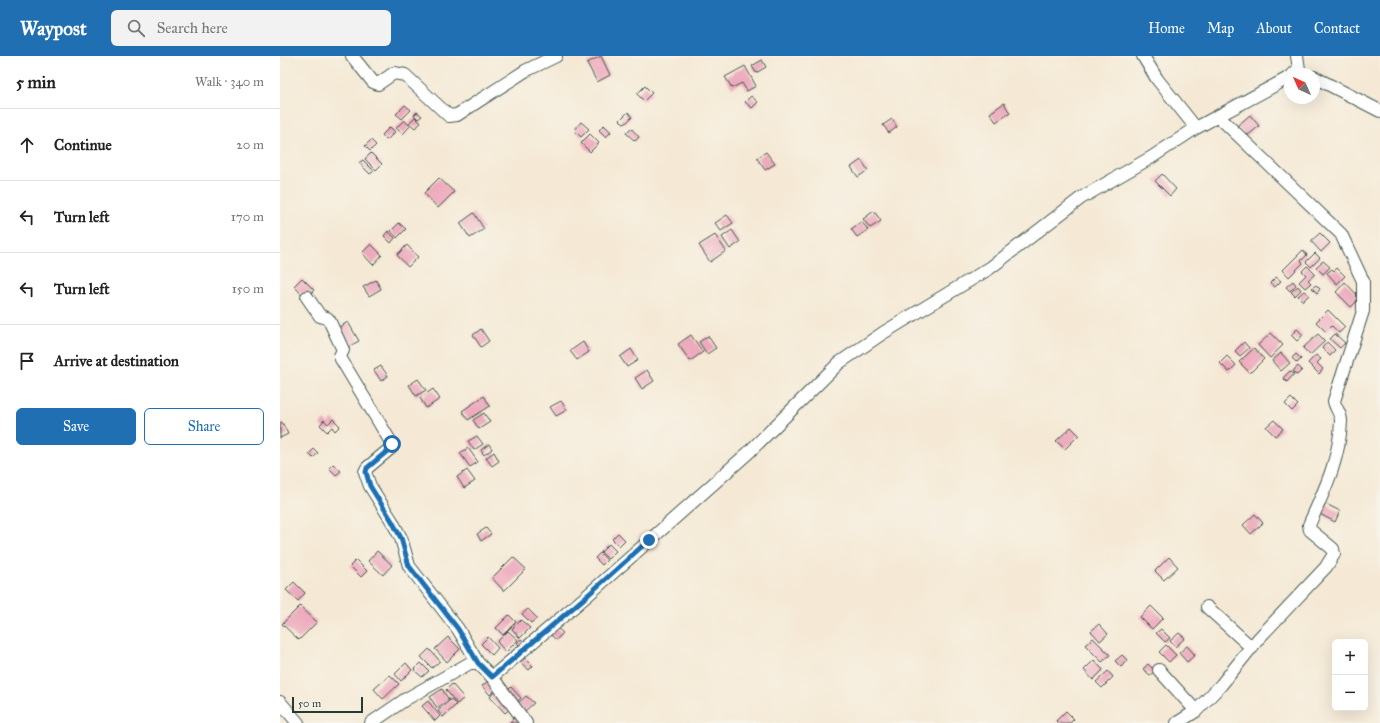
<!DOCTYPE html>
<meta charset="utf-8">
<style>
body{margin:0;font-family:"IM FELL Great Primer",serif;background:#f2f2f2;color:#222}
.controls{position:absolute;right:12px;bottom:12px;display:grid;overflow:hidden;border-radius:6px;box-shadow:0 4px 16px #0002}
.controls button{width:36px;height:36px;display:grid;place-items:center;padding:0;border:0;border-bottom:1px solid #e0e0e0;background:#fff;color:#222;font:20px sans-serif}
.compass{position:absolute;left:1004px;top:12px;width:36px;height:36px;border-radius:50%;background:#fff;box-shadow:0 4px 16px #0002;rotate:315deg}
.scale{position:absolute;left:12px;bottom:10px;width:71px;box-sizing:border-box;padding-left:4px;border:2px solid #1f3d34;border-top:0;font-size:11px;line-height:14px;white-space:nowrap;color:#1f3d34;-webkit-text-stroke:3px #f7f3e8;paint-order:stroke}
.stop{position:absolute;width:12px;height:12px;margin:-9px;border:3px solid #1f6fb2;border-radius:50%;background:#fff}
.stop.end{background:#1f6fb2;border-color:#fff;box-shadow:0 1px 4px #0008}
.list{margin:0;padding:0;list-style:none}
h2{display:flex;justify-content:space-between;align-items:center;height:52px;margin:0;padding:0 16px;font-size:17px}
h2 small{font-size:13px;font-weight:400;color:#767676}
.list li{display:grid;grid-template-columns:26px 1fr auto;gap:12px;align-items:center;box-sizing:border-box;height:72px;padding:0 16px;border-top:1px solid #e0e0e0}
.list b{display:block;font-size:15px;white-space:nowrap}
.list em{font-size:13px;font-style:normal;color:#767676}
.actions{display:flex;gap:8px;padding:12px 16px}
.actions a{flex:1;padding:9px 0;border:1px solid #1f6fb2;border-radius:6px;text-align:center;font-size:14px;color:#1f6fb2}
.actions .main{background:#1f6fb2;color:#fff}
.icon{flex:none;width:22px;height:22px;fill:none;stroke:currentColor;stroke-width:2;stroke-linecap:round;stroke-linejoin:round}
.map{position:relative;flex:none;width:1100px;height:667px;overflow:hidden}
header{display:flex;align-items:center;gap:24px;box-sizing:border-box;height:56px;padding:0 20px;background:#1f6fb2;color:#fff}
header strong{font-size:19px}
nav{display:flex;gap:22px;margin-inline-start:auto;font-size:14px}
.search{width:280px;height:36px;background:#f2f2f2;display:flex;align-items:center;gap:10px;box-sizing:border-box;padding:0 14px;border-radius:6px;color:#767676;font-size:15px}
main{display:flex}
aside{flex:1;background:#fff}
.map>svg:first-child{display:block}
</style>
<header>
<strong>Waypost</strong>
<div class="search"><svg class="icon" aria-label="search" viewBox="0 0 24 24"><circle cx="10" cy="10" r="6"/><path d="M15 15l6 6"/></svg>Search here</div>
<nav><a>Home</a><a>Map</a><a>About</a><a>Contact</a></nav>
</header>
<main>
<aside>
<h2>5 min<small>Walk · 340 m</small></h2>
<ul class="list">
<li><svg class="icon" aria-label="ahead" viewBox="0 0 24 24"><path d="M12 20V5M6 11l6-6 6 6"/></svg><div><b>Continue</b></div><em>20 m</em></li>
<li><svg class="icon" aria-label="left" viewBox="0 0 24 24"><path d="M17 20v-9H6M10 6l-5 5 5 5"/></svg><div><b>Turn left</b></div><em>170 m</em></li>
<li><svg class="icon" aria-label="left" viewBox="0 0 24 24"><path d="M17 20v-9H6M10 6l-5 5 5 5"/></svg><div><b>Turn left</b></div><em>150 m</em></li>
<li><svg class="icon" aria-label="arrive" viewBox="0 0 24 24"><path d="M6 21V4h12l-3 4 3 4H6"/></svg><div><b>Arrive at destination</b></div></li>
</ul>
<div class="actions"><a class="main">Save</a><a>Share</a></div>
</aside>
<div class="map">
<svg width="1100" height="667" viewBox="0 0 1100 667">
<rect width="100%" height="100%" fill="#f7f3e8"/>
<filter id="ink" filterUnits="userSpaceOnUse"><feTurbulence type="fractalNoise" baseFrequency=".025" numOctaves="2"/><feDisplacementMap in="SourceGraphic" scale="8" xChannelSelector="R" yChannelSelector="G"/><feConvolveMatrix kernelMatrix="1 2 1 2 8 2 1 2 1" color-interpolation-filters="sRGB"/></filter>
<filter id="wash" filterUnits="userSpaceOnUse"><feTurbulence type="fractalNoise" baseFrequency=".012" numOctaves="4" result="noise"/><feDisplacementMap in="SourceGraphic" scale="16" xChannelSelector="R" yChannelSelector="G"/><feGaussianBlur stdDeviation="0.9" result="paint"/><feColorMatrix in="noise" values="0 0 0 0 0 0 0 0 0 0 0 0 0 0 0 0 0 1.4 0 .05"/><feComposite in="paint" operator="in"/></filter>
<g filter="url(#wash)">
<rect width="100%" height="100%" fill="#f5e9d5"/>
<g id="blocks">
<path fill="#edaabd" d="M321 0 330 19 317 26 307 7Z
M482 4 486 11 476 17 472 10Z
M465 10 476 30 467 35 462 27 452 32 445 21Z
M365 30 372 37 364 45 357 38Z
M471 40 478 46 472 52 465 46Z
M724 47 730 57 716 66 710 57Z
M125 49 131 54 122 63 116 58Z
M137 56 142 60 138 63 134 59Z
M348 56 352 61 345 68 340 64Z
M970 59 979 70 966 81 957 70Z
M135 61 141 67 135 72 129 67Z
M612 63 617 71 609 77 603 69Z
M124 64 130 70 123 78 116 72Z
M301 66 309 73 301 81 294 74Z
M324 69 331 76 326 81 319 74Z
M110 71 115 76 107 84 102 79Z
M351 72 359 81 355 85 346 77Z
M310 78 319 87 310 96 301 87Z
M91 84 96 89 90 95 85 90Z
M486 96 495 108 485 114 477 102Z
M91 97 102 108 96 114 85 103Z
M83 104 94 115 90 118 79 107Z
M581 104 588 114 578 121 571 111Z
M882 118 896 133 890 140 875 125Z
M159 122 174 136 158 152 144 137Z
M594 155 601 165 590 172 583 163Z
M194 157 204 173 190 182 180 167Z
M447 159 453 167 441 175 435 167Z
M582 166 588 174 577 181 571 173Z
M119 167 126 173 117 182 111 175Z
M452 174 460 186 450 193 442 181Z
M108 175 115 182 111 187 104 180Z
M1040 177 1050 187 1041 196 1031 185Z
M435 179 446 195 430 206 419 189Z
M91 188 102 199 93 209 82 197Z
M127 189 138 201 128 211 117 199Z
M1023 194 1027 199 1021 205 1023 207 1009 221 1003 214Z
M1035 197 1040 202 1031 211 1026 206Z
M1043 205 1050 211 1043 218 1036 211Z
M1027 210 1035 218 1028 224 1031 227 1025 232 1019 226 1026 219 1022 215Z
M1057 212 1065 220 1057 228 1047 217 1052 213 1054 215Z
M996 221 1001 225 995 231 990 227Z
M22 222 34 234 25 242 14 230Z
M96 224 101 233 89 240 83 231Z
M1013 225 1016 229 1010 235 1006 231Z
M1065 226 1080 242 1071 251 1056 236Z
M1036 229 1040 233 1037 237 1032 232Z
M1018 230 1021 234 1015 240 1011 236Z
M1024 235 1029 239 1023 245 1018 240Z
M1048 254 1065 271 1059 277 1052 270 1046 276 1036 266Z
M68 266 79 285 68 291 58 272Z
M201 273 209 285 201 291 193 279Z
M1017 273 1023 279 1017 285 1011 279Z
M991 277 1003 289 990 302 978 289Z
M1038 278 1045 285 1030 299 1023 292Z
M1055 278 1065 287 1060 292 1050 283Z
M411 279 423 296 410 305 398 288Z
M428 280 436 292 427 298 419 286Z
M303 286 309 296 297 304 290 295Z
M964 286 969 292 960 300 955 295Z
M1047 286 1055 294 1050 300 1042 292Z
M974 292 984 303 970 317 959 306Z
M351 293 358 304 347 311 340 301Z
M1001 297 1010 307 1001 315 992 305Z
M1016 298 1021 303 1017 307 1012 302Z
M1036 299 1041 303 1037 307 1043 313 1039 318 1028 307Z
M947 300 956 309 949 316 940 307Z
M101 310 108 320 101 325 94 314Z
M1018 310 1022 314 1017 319 1013 315Z
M367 314 374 325 362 333 355 322Z
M1010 315 1014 318 1007 326 1003 322Z
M138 323 146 334 136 340 129 329Z
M153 333 160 343 146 352 140 342Z
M204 340 210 350 188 364 182 355Z
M1011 342 1018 349 1012 355 1005 348Z
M281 345 287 354 276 360 270 351Z
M204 357 210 366 199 373 193 364Z
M53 363 60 370 55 375 52 371 47 376 40 369 44 364 48 368Z
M994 364 1003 373 995 380 986 371Z
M2 366 8 378 0 382V367Z
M791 371 799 379 785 393 776 385Z
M197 380 203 388 194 394 188 385Z
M209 388 212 393 204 399 201 394Z
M188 392 198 406 190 411 180 397Z
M34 393 38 397 33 402 29 398Z
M214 396 219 405 212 410 206 402Z
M53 408 61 415 56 419 49 412Z
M187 414 195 425 184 432 177 421Z
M1046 448 1060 455 1055 466 1040 458Z
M975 458 983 467 971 478 963 469Z
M206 472 211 478 201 485 197 478Z
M338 477 345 484 339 490 332 483Z
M329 488 336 495 328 503 321 496Z
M97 495 112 509 103 519 88 505Z
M320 497 327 504 322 509 315 502Z
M233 501 246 513 224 535 212 522Z
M889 501 898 511 884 524 875 515Z
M76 504 87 515 81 521 70 510Z
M14 526 25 537 18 545 6 534Z
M20 550 37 566 19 584 2 568Z
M871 550 883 562 872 573 860 561Z
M248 553 257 562 251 567 242 558Z
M229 559 236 566 223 579 216 572Z
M241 564 250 572 240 582 232 573Z
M819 568 828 578 820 585 811 575Z
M277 572 283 577 276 584 270 578Z
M881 573 890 582 885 586 876 577Z
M228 575 238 584 226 596 217 586Z
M899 577 905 582 895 591 890 585Z
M168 581 180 593 167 606 155 593Z
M208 581 218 592 212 599 201 588Z
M813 582 830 599 822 606 805 589Z
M241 583 247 589 243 593 237 587Z
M886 589 896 599 889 606 879 596Z
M907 590 915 599 907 606 899 597Z
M149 593 160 605 152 612 141 601Z
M842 599 847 604 841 611 835 605Z
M245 602 253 610 249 614 240 606Z
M814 604 823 614 813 624 804 614Z
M126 607 132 614 121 625 115 618Z
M141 607 149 615 142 621 134 614Z
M868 608 875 615 870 619 863 613Z
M828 615 833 621 822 632 816 626Z
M110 619 119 628 103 643 94 633Z
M207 626 215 634 210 639 202 630Z
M172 628 184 642 177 648 166 634Z
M231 631 241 642 235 648 225 637Z
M162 633 169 644 157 652 150 641Z
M215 635 231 652 225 657 210 641Z
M246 640 254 647 244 656 237 648Z
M171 643 176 649 163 661 158 655Z
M148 645 160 660 155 665 142 650Z
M786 655 794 663 790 667H779L776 665Z
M236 660 242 667H229Z"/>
</g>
</g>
<g filter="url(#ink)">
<use href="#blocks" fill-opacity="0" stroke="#3f574c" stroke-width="1"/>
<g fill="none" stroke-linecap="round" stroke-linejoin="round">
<defs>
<path id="minor" d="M72 0 93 26 98 28 114 17 125 19 169 60 177 59 245 15 276 0
M863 0 877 23 916 72
M1013 18 1019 13 1017 0
M1034 21 1100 55
M27 241 40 260 47 262 49 264 63 294 60 300 61 303 112 388 111 392 87 412 85 416 90 430 112 465 121 482 129 510 178 573 198 607
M927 551 972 592
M879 614 916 655
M212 621 246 667
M0 646 18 667
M91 667 126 643 190 607H198L212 621 309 538 468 397 559 307 603 277 710 212 801 142 872 101 916 72 1010 21
M897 667 916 655 941 629 979 582 1046 511 1054 498 1053 493 1030 474 1029 469C1044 435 1060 403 1061 365 1061 357 1055 352 1054 345L1083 255V225L1061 178 938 60"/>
</defs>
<use href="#minor" stroke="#3f574c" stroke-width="14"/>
<use href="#minor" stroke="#fff" stroke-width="12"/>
</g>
</g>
<g fill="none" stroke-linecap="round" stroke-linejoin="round" filter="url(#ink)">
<path stroke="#1f6fb2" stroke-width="5" d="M112 388 111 392 87 412 86 416 90 430 112 465 121 482 129 510 178 573 198 607 212 621 309 538 369 484"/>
</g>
</svg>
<div class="controls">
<button>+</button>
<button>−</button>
</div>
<svg class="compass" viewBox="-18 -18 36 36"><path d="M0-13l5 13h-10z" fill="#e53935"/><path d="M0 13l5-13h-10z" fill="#767676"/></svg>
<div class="scale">50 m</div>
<div class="stop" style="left:112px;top:388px"></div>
<div class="stop end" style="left:369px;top:484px"></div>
</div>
</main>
